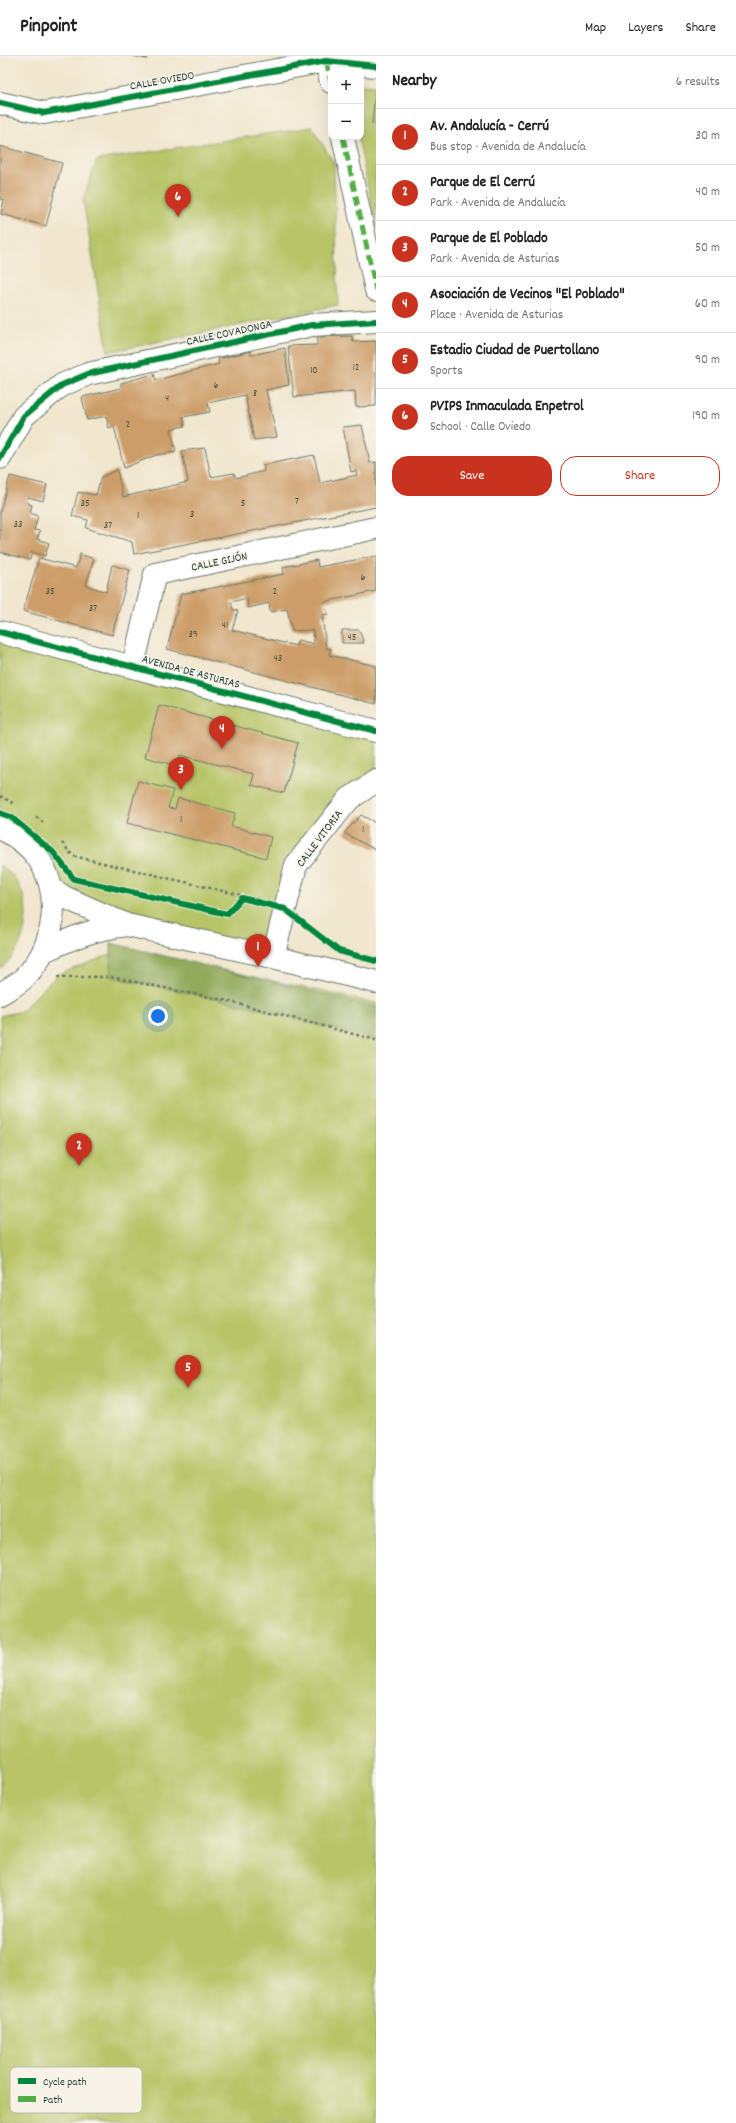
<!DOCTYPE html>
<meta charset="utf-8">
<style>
body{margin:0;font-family:Dekko,sans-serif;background:#f2f2f2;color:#222}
.controls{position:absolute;right:12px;top:12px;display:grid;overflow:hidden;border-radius:8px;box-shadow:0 4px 16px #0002}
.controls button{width:36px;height:36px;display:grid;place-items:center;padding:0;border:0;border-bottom:1px solid #e0e0e0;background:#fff;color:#222;font:20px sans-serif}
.you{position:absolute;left:158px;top:960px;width:14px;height:14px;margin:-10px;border:3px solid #fff;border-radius:50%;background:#1a73e8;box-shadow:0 0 0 6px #1a73e833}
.badge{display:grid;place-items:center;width:26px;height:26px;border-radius:50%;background:#c8321e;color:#fff;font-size:13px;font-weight:700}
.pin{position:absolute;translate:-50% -33px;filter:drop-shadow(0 1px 2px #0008)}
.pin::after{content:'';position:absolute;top:21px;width:14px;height:12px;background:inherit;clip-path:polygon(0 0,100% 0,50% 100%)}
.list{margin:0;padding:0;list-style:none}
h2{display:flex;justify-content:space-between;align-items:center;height:52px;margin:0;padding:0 16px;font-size:17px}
h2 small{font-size:13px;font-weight:400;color:#767676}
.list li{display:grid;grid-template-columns:26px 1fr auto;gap:12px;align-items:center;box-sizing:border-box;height:56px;padding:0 16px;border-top:1px solid #e0e0e0}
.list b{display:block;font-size:15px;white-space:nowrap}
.list p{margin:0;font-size:13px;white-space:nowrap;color:#767676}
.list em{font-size:13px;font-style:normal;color:#767676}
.actions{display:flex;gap:8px;padding:12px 16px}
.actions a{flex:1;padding:9px 0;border:1px solid #c8321e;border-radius:16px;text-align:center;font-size:14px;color:#c8321e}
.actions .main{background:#c8321e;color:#fff}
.map{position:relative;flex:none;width:376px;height:2067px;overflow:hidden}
header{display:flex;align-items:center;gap:24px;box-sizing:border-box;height:56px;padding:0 20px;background:#fff;border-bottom:1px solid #e0e0e0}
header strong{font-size:19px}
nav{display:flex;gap:22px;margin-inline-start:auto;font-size:14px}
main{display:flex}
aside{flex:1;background:#fff}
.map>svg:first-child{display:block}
</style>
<header>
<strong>Pinpoint</strong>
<nav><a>Map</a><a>Layers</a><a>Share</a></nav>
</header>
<main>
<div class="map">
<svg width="376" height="2067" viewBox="0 0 376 2067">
<rect width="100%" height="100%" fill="#f7f3e8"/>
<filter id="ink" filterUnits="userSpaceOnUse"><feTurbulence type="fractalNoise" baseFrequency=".025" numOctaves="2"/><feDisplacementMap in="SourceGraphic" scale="8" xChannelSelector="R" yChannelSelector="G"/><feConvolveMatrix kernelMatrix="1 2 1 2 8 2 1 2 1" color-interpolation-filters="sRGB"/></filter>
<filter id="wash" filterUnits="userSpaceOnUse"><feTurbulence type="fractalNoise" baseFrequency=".012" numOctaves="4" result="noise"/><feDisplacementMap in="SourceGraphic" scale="16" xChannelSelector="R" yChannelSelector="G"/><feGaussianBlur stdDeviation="0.9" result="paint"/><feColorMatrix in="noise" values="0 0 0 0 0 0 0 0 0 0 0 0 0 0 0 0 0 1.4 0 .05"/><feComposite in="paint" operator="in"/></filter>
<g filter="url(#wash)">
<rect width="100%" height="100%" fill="#f1e6ce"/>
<path fill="#b7c568" stroke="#6b814e" d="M361 28 376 29 372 68 376 69V171L358 81H361Z
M312 71 334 107 338 249 108 296 83 143 97 104Z
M0 576 376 675V725L296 809 273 901 64 841 0 772Z
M0 809C37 832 32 889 0 913Z
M109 899H154L376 947V2067H0V960L21 955 57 919Z"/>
<path fill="#91aa5c" stroke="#587448" d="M111 887 376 951V984L228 945 111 921Z"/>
<g id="blocks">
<path fill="#cc9d68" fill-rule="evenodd" d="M133 0H147V3Z
M375 36H376V69L372 68Z
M0 90 62 107 46 170 1 158 4 144 0 143Z
M352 280 353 286 376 285V350L356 351 355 335 294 341 288 290 317 289V281Z
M285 292 289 329 266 334 277 381 254 384 245 339 208 347 210 356 183 361 185 370 171 373 176 396 156 399 124 412 114 370 109 372 106 360 87 364 82 341 121 332V327L154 318 156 324 219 308 218 303 251 295V299Z
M362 369 370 407 376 406V451L134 498 132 486 86 472 88 464 72 460 78 436 96 439 101 421 117 414 123 441 188 426 182 395 205 392 211 421 234 417 236 422 264 415 263 409 314 399 320 427 357 419 356 415 351 416 343 371Z
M10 420 47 429 43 445 28 441 27 447 32 449 30 457 38 460 34 474 40 475 37 483 49 487 45 500 32 496 30 504 0 496V455Z
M80 498 94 503 86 529 106 536 112 509 130 514 112 579 23 555 39 502 76 512Z
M376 500V535L323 546 328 558 322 559 326 592 331 593 329 599 376 610V648L167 593 181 538 284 518 283 511 317 504 318 511ZM247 542 248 552 269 547 270 556 287 553 292 575 313 574 314 588 298 584 296 590 232 574 238 555 233 553 231 546Z
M342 574H359L364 587H342Z
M159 649 298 687 284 737 251 729 254 718 180 699 177 710 145 701Z
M138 725 173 734 168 752 175 753 178 742 235 757 231 770 271 781 266 802 127 767Z
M361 759 376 767V794L344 777Z"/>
</g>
</g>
<g filter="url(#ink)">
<use href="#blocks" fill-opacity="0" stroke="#68786a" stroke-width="1"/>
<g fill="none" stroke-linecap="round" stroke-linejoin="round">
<defs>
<path id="minor" d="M326 5 331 26
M0 47 44 57 326 5 376 10
M343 81 376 234
M0 402 24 360 62 329 88 318 312 269 376 265
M0 576 376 675
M133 610 155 518 376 472
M0 772C14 779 29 789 38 802 63 839 55 890 25 921 19 928 8 933 0 938
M51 832 64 841 127 869 273 901 376 926
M44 895C74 881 93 873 127 869
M273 901 296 809 349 743 376 725"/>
</defs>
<use href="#minor" stroke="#68786a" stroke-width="24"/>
<path stroke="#68786a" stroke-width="2.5" stroke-dasharray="3 3" stroke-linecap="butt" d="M0 740 15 748
M36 761 45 768
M62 787 73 800 262 844
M57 921H111L228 945 376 984"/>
<use href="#minor" stroke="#fff" stroke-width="22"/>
<path stroke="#52ad45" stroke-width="5" stroke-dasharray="10 5" stroke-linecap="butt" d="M326 5 331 26
M343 81 376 234"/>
<defs>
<path id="cycleway" d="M0 47 44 57 326 5 376 10
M0 402 24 360 62 329 88 318 312 269 376 265
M0 576 376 675
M0 757 11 761 53 796 74 823 227 858 242 842 285 853 339 895 376 905"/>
</defs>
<use href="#cycleway" stroke="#f7f3e8" stroke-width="8"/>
<use href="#cycleway" stroke="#00873e" stroke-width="6"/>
</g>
</g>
<g text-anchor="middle" stroke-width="3" stroke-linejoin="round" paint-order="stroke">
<g font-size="10" fill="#4a5541">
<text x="356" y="314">12</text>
<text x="314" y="317">10</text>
<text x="216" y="332">6</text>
<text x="255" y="340">8</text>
<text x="167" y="345">4</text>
<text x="128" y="371">2</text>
<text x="297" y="448">7</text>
<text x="85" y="450">35</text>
<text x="243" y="450">5</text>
<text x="192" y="461">3</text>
<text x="138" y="462">1</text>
<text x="18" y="471">33</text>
<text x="108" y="472">37</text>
<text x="363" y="524">6</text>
<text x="50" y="538">35</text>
<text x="275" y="538">2</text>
<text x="93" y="555">37</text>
<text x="225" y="572">41</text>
<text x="193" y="581">39</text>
<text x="352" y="584">45</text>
<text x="278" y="605">43</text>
<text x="181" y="766">1</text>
<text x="363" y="776">1</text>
</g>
<g font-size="12" fill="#1f3d34" stroke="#f7f3e8">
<text transform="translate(162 24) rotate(-10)" y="4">CALLE OVIEDO</text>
<text transform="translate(229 276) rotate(-12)" y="4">CALLE COVADONGA</text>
<text transform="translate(219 505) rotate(-12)" y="4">CALLE GIJÓN</text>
<text transform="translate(191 615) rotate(15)" y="4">AVENIDA DE ASTURIAS</text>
<text transform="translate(319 782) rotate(-53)" y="4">CALLE VITORIA</text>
</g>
</g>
<rect x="10" y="2011" width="132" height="46" rx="6" fill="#f7f3e8" stroke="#b6bcb2" stroke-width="1"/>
<rect x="18" y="2022" width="18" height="6" fill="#00873e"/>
<rect x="18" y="2040" width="18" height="6" fill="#52ad45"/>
<g font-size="11" fill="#1f3d34">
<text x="43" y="2029">Cycle path</text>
<text x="43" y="2047">Path</text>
</g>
</svg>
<div class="controls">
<button>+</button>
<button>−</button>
</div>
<div class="you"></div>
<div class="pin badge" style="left:258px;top:911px">1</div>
<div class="pin badge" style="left:79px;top:1110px">2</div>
<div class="pin badge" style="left:181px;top:734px">3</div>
<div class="pin badge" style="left:222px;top:693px">4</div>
<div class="pin badge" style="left:188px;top:1332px">5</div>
<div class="pin badge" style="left:178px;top:161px">6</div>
</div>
<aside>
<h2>Nearby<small>6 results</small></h2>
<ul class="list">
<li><span class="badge">1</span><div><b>Av. Andalucía - Cerrú</b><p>Bus stop · Avenida de Andalucía</p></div><em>30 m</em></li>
<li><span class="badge">2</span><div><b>Parque de El Cerrú</b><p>Park · Avenida de Andalucía</p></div><em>40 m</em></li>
<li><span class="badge">3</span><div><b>Parque de El Poblado</b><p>Park · Avenida de Asturias</p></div><em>50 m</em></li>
<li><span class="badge">4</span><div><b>Asociación de Vecinos &quot;El Poblado&quot;</b><p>Place · Avenida de Asturias</p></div><em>60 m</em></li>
<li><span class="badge">5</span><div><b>Estadio Ciudad de Puertollano</b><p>Sports</p></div><em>90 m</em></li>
<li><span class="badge">6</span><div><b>PVIPS Inmaculada Enpetrol</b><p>School · Calle Oviedo</p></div><em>190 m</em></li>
</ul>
<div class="actions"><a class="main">Save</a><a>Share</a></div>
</aside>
</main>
